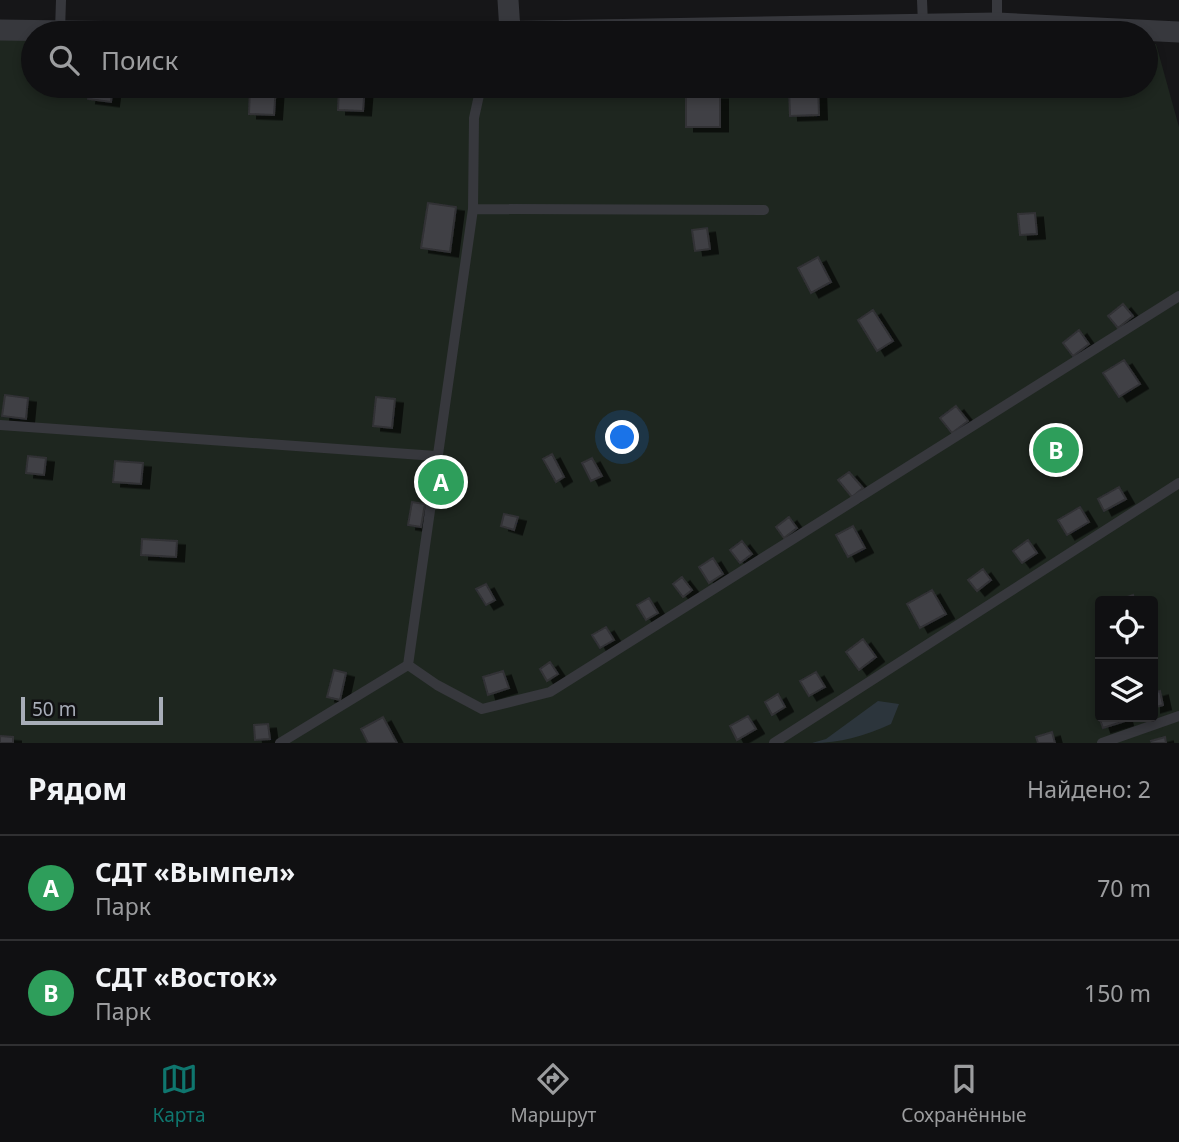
<!DOCTYPE html>
<html lang="ru">
<meta charset="utf-8">
<style>
body{margin:0;font-family:"Noto Sans",sans-serif;background:#19191b;color:#f1f3f6}
.controls{position:absolute;right:21px;bottom:21px;display:grid;overflow:hidden;border-radius:7px;box-shadow:0 4px 10px #0003}
.controls button{width:63px;height:63px;display:grid;place-items:center;padding:0;border:0;border-bottom:2px solid #303032;background:#101012;color:#f1f3f6;font:35px sans-serif}
.scale{position:absolute;left:21px;bottom:18px;width:142px;box-sizing:border-box;padding-left:7px;border:4px solid #a8adb8;border-top:0;font-size:19px;line-height:24px;white-space:nowrap;color:#a8adb8;-webkit-text-stroke:5px #111113;paint-order:stroke}
.you{position:absolute;left:623px;top:438px;width:24px;height:24px;margin:-18px;border:5px solid #fff;border-radius:50%;background:#1a73e8;box-shadow:0 0 0 10px #1a73e833}
.badge{display:grid;place-items:center;width:46px;height:46px;border-radius:50%;background:#0f766e;color:#fff;font-size:23px;font-weight:700}
.pin{position:absolute;translate:-50% -50%;border:4px solid #fff;box-shadow:0 2px 7px #0006}
.list{margin:0;padding:0;list-style:none}
h2{display:flex;justify-content:space-between;align-items:center;height:91px;margin:0;padding:0 28px;font-size:30px}
h2 small{font-size:23px;font-weight:400;color:#9c9d9f}
.list li{display:grid;grid-template-columns:46px 1fr auto;gap:21px;align-items:center;box-sizing:border-box;height:105px;padding:0 28px;border-top:2px solid #303032}
.list b{display:block;font-size:26px;white-space:nowrap}
.list p{margin:0;font-size:23px;white-space:nowrap;color:#9c9d9f}
.list em{font-size:23px;font-style:normal;color:#9c9d9f}
.icon{flex:none;width:38px;height:38px;fill:none;stroke:currentColor;stroke-width:2;stroke-linecap:round;stroke-linejoin:round}
.map{position:relative;flex:none;width:1179px;height:743px;overflow:hidden}
.search{position:absolute;background:#101012;box-shadow:0 4px 10px #0003;left:21px;right:21px;top:21px;height:77px;display:flex;align-items:center;gap:18px;box-sizing:border-box;padding:0 24px;border-radius:38px;color:#9c9d9f;font-size:26px}
.sheet{height:301px;background:#101012}
nav{display:flex;justify-content:space-around;align-items:center;box-sizing:border-box;height:98px;border-top:2px solid #303032;background:#101012;font-size:19px;color:#9c9d9f}
nav a{display:grid;justify-items:center;gap:4px}
nav .on{color:#0f766e}
.map>svg:first-child{display:block}
</style>
<div class="map">
<svg width="1179" height="743" viewBox="0 0 1179 743">
<defs>
<filter id="shadow"><feDropShadow dx="8" dy="4.5" stdDeviation="0" flood-color="#0009"/></filter>
</defs>
<rect width="100%" height="100%" fill="#161618"/>
<path fill="#1e261f" fill-rule="evenodd" d="M0 38H33V86H1146V43L1156 44 1179 127V743H0ZM1100 601H1153V717H1100Z"/>
<path fill="#2c353c" d="M878 701 899 704 891 724C865 736 840 743 812 743L826 739Z"/>
<path fill="#404145" stroke="#303034" stroke-width="2" filter="url(#shadow)" d="M90 86H113L111 102 88 99Z
M250 86H276L274 115 249 114Z
M339 86H365L363 111 338 110Z
M796 86H818L819 115 790 116 789 89H796Z
M686 95H720V127H686Z
M428 203 456 207 450 252 421 248Z
M1035 213 1037 234 1020 235 1018 214Z
M707 228 710 249 695 251 692 230Z
M818 257 831 282 811 293 798 268Z
M1123 304 1133 316 1118 328 1108 316Z
M873 310 893 341 877 351 858 320Z
M1079 330 1089 344 1073 356 1063 343Z
M1124 360 1140 384 1119 397 1103 373Z
M5 395 28 398 26 419 2 416Z
M376 397 395 399 392 428 373 426Z
M956 406 968 421 952 433 940 418Z
M552 454 564 477 556 482 543 459Z
M28 456 46 458 44 475 26 473Z
M592 458 602 476 591 481 582 463Z
M115 461 143 463 141 484 113 482Z
M849 472 863 488 852 497 838 480Z
M1119 487 1126 499 1104 511 1098 499Z
M412 502 425 504 421 527 408 525Z
M1080 507 1089 522 1067 535 1058 520Z
M504 514 518 517 514 530 501 526Z
M789 517 797 528 784 538 776 527Z
M853 526 865 548 848 557 836 535Z
M142 539 177 541 176 557 141 555Z
M1028 540 1037 553 1022 563 1013 551Z
M742 541 752 554 740 563 730 550Z
M713 558 723 574 709 583 699 567Z
M983 569 991 580 977 591 968 580Z
M682 577 692 590 683 597 673 584Z
M486 584 495 600 486 605 476 589Z
M932 590 946 614 920 628 907 604Z
M1133 595 1135 601H1119V600Z
M649 598 658 613 646 620 637 605Z
M606 627 614 640 600 648 592 635Z
M863 639 876 657 859 670 846 652Z
M550 662 558 674 547 681 540 669Z
M334 670 346 673 340 700 327 697Z
M503 671 509 688 488 695 483 677Z
M816 672 825 687 809 696 800 681Z
M1160 691 1163 705 1153 708V693Z
M778 694 785 707 772 715 765 702Z
M1100 709V717H1124L1125 721 1103 728 1097 711Z
M748 716 756 729 737 740 730 726Z
M383 717 397 743H368L361 729Z
M268 724 270 739 255 740 254 725Z
M1052 732 1055 743H1038L1036 737Z
M0 736 13 737V743H0Z
M1165 737 1166 743H1152L1151 741Z"/>
<g fill="none" stroke-linecap="round" stroke-linejoin="round">
<path stroke="#37383d" stroke-width="10" d="M922 0 923 24
M997 0V23
M60 31 61 0
M473 209 764 210
M0 425 436 456
M408 665 437 685 482 709 550 692 1179 296
M280 743 408 665 473 209 474 118 481 86
M774 743 1179 483
M1102 743 1179 716"/>
<path stroke="#37383d" stroke-width="21" d="M508 0 510 31
M0 30 208 33
M421 33 997 23 1179 32"/>
</g>
</svg>
<div class="controls">
<button><svg class="icon" aria-label="locate" viewBox="0 0 24 24"><circle cx="12" cy="12" r="6"/><path d="M12 2v4M12 18v4M2 12h4M18 12h4"/></svg></button>
<button><svg class="icon" aria-label="layers" viewBox="0 0 24 24"><path d="M12 4l9 5-9 5-9-5zM3 14l9 5 9-5"/></svg></button>
</div>
<div class="scale">50 m</div>
<div class="you"></div>
<div class="pin badge" style="left:441px;top:482px;background:#2e9e5b">A</div>
<div class="pin badge" style="left:1056px;top:450px;background:#2e9e5b">B</div>
<div class="search"><svg class="icon" aria-label="search" viewBox="0 0 24 24"><circle cx="10" cy="10" r="6"/><path d="M15 15l6 6"/></svg>Поиск</div>
</div>
<section class="sheet">
<h2>Рядом<small>Найдено: 2</small></h2>
<ul class="list">
<li><span class="badge" style="background:#2e9e5b">A</span><div><b>СДТ «Вымпел»</b><p>Парк</p></div><em>70 m</em></li>
<li><span class="badge" style="background:#2e9e5b">B</span><div><b>СДТ «Восток»</b><p>Парк</p></div><em>150 m</em></li>
</ul>
</section>
<nav>
<a class="on"><svg class="icon" aria-label="map" viewBox="0 0 24 24"><path d="M3 6l6-2 6 2 6-2v14l-6 2-6-2-6 2zM9 4v14M15 6v14"/></svg>Карта</a>
<a><svg class="icon" aria-label="directions" viewBox="0 0 24 24"><path d="M12 3l9 9-9 9-9-9zM9 14v-3h6M13 9l2 2-2 2"/></svg>Маршрут</a>
<a><svg class="icon" aria-label="saved" viewBox="0 0 24 24"><path d="M7 4h10v16l-5-4-5 4z"/></svg>Сохранённые</a>
</nav>
